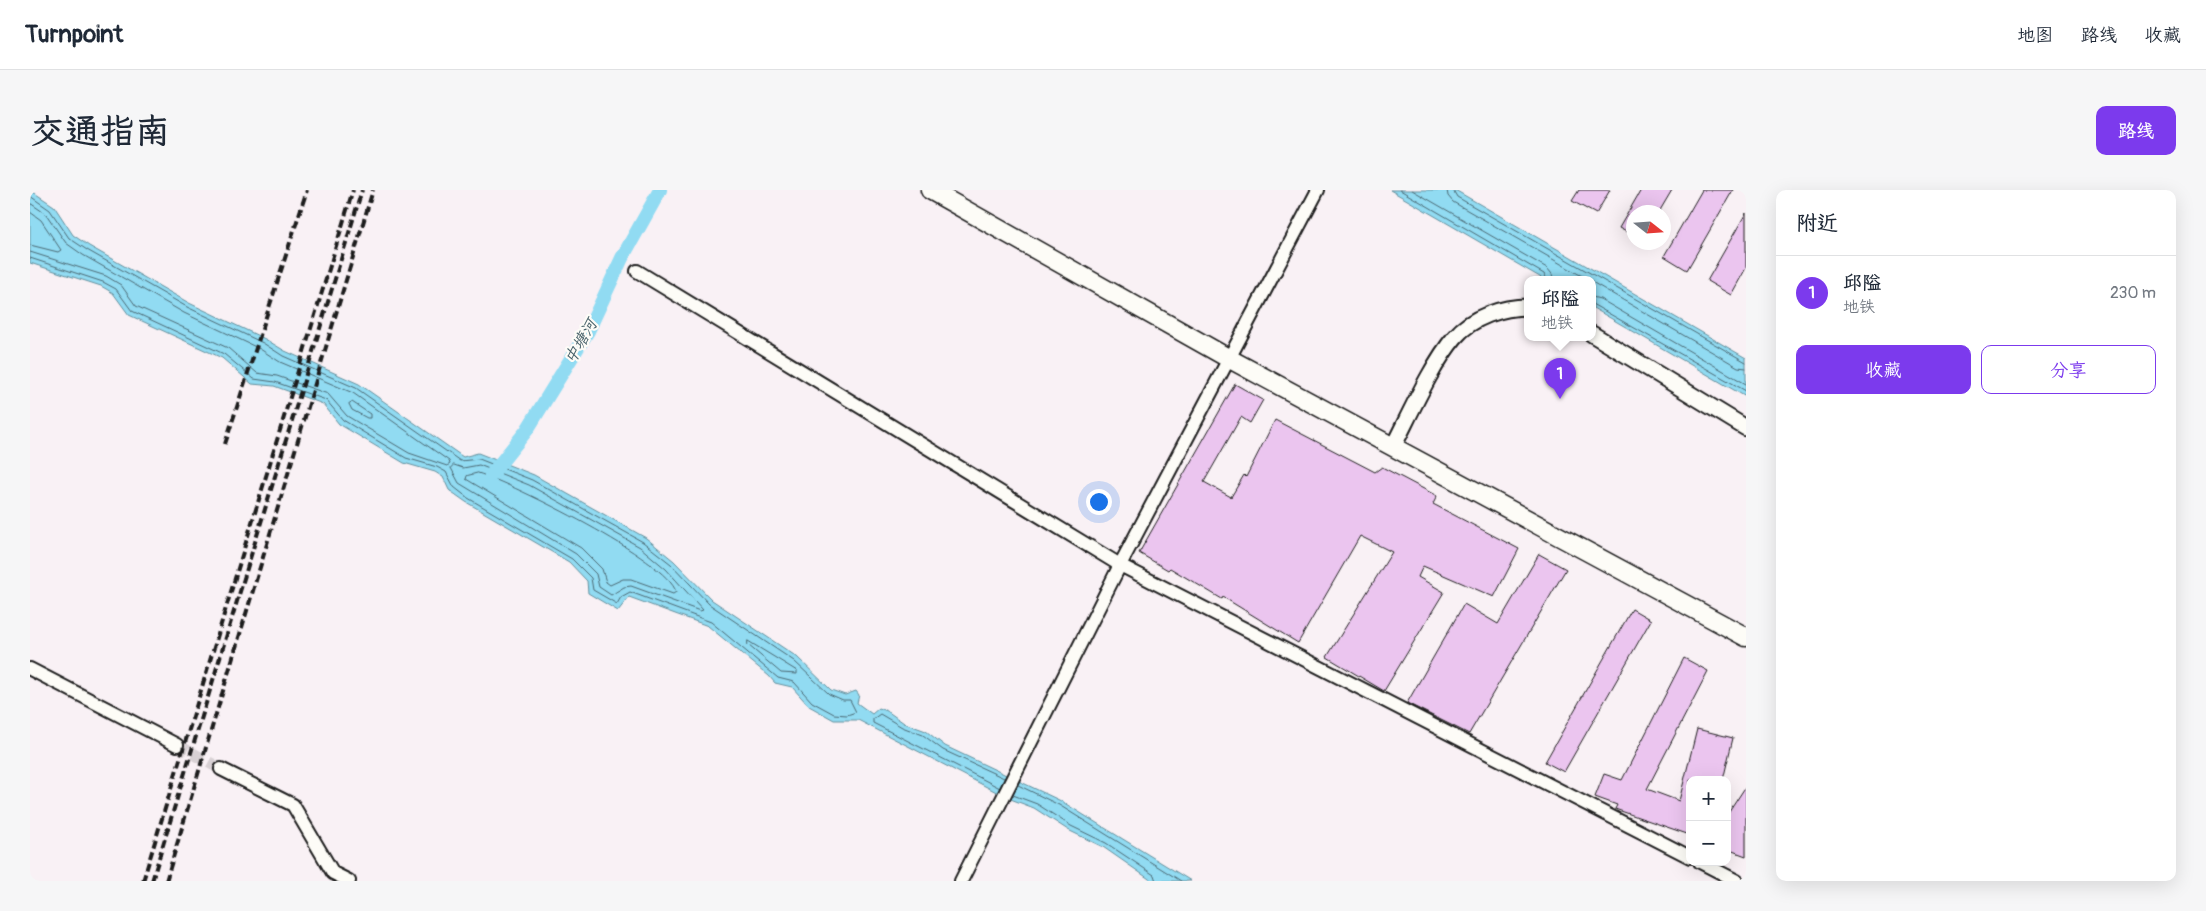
<!DOCTYPE html>
<html lang="zh">
<meta charset="utf-8">
<style>
body{margin:0;font-family:Pangolin,"LXGW WenKai TC",sans-serif;background:#f6f6f7;color:#1f2937}
.controls{position:absolute;right:15px;bottom:15px;display:grid;overflow:hidden;border-radius:10px;box-shadow:0 5px 20px #0002}
.controls button{width:45px;height:45px;display:grid;place-items:center;padding:0;border:0;border-bottom:1px solid #e0e1e3;background:#fff;color:#1f2937;font:25px sans-serif}
.compass{position:absolute;left:1596px;top:15px;width:45px;height:45px;border-radius:50%;background:#fff;box-shadow:0 5px 20px #0002;rotate:107deg}
.you{position:absolute;left:1068px;top:311px;width:18px;height:18px;margin:-12px;border:4px solid #fff;border-radius:50%;background:#1a73e8;box-shadow:0 0 0 8px #1a73e833}
.badge{display:grid;place-items:center;width:32px;height:32px;border-radius:50%;background:#7c3aed;color:#fff;font-size:16px;font-weight:700}
.pin{position:absolute;translate:-50% -41px;filter:drop-shadow(0 1px 2px #0008)}
.pin::after{content:'';position:absolute;top:26px;width:18px;height:15px;background:inherit;clip-path:polygon(0 0,100% 0,50% 100%)}
.popup{position:absolute;left:1494px;top:86px;width:72px;height:65px;box-sizing:border-box;display:grid;place-content:center;border-radius:10px;background:#fff;filter:drop-shadow(0 1px 4px #0005);font-size:16px;white-space:nowrap;color:#747a83}
.popup b{font-size:19px;color:#1f2937}
.popup::after{content:'';position:absolute;left:50%;top:100%;margin-left:-10px;border:10px solid transparent;border-top-color:#fff}
.list{margin:0;padding:0;list-style:none}
h2{display:flex;justify-content:space-between;align-items:center;height:65px;margin:0;padding:0 20px;font-size:21px}
h2 small{font-size:16px;font-weight:400;color:#747a83}
.list li{display:grid;grid-template-columns:32px 1fr auto;gap:15px;align-items:center;box-sizing:border-box;height:75px;padding:0 20px;border-top:1px solid #e0e1e3}
.list b{display:block;font-size:19px;white-space:nowrap}
.list p{margin:0;font-size:16px;white-space:nowrap;color:#747a83}
.list em{font-size:16px;font-style:normal;color:#747a83}
.actions{display:flex;gap:10px;padding:15px 20px}
.actions a{flex:1;padding:11px 0;border:1px solid #7c3aed;border-radius:10px;text-align:center;font-size:18px;color:#7c3aed}
.actions .main{background:#7c3aed;color:#fff}
.map{position:relative;flex:none;width:1716px;height:691px;overflow:hidden;border-radius:10px}
header{display:flex;align-items:center;gap:30px;box-sizing:border-box;height:70px;padding:0 25px;background:#fff;border-bottom:1px solid #e0e1e3}
header strong{font-size:24px}
nav{display:flex;gap:28px;margin-inline-start:auto;font-size:18px}
.intro{display:flex;align-items:center;justify-content:space-between;box-sizing:border-box;height:120px;padding:0 30px}
h1{margin:0;font-size:35px}
.button{padding:12px 22px;border-radius:10px;background:#7c3aed;color:#fff;font-size:18px;font-weight:700}
main{display:flex;gap:30px;padding:0 30px}
aside{flex:1;background:#fff;border-radius:10px;box-shadow:0 5px 20px #0002}
.map>svg:first-child{display:block}
</style>
<header>
<strong>Turnpoint</strong>
<nav><a>地图</a><a>路线</a><a>收藏</a></nav>
</header>
<div class="intro"><h1>交通指南</h1><a class="button">路线</a></div>
<main>
<div class="map">
<svg width="1716" height="691" viewBox="0 0 1716 691">
<rect width="100%" height="100%" fill="#f9f1f5"/>
<filter id="ink" filterUnits="userSpaceOnUse"><feTurbulence type="fractalNoise" baseFrequency=".02" numOctaves="2"/><feDisplacementMap in="SourceGraphic" scale="10" xChannelSelector="R" yChannelSelector="G"/><feConvolveMatrix kernelMatrix="1 2 1 2 8 2 1 2 1" color-interpolation-filters="sRGB"/></filter>
<g filter="url(#ink)">
<path fill="#91dbf2" stroke="#628f9c" d="M0 0 24 16 43 45 59 56 159 113 235 149 255 161 329 194 433 267 448 263 504 285 616 348 644 371 682 410 767 467 801 500 815 505 826 501 829 505 827 513 842 524 849 518 857 521 874 533 896 541 915 556 1031 611 1161 691H1122L1073 657 1038 640 1004 618 978 608 828 530H804L779 516 762 497 745 493 739 486 678 436 599 407 588 421 558 403 557 391 539 372 436 312 419 300 413 287 405 282 374 273 309 234 293 214 244 196 222 194 192 168 99 125 83 103 71 96 0 73Z
M1360 0H1425L1716 168V207L1563 118 1562 90H1515Z"/>
<g fill="none" stroke-linecap="round" stroke-linejoin="round">
<path stroke="#4b6872" stroke-width="1" d="M1370 0 1514 84 1517 90
M1382 0 1517 78 1522 84 1523 90
M1417 0 1418 6 1423 12 1559 90
M1423 0 1427 7 1716 172
M0 6 20 20 39 48 57 60 157 117 233 153 253 166 326 198 430 271 449 269 502 290 613 352 641 374 679 414 764 471 799 504 813 510H820L826 522 817 525 804 524 782 512 764 492 748 488 681 432 600 402 591 407 587 414 563 400 561 388 542 369 438 308 424 297 416 282 407 277 376 268 313 230 296 210 245 192 224 189 194 164 102 121 86 99 73 92 0 68
M0 13 16 24 36 53 53 65 154 123 230 159 250 172 323 203 419 271 420 274 417 276 379 263 317 226 298 204 247 186 227 183 198 158 106 116 91 95 76 86 0 62
M0 22 11 30 31 60 28 62 0 55
M1562 92 1708 177 1716 178
M1562 107 1570 109 1716 194
M1562 114 1716 201
M322 212 340 224V228H337L322 220 319 214Z
M424 275 433 278 449 275 499 295 610 357 636 379 673 420 670 421 601 396 594 397 581 405 569 397 566 384 546 364 429 293 421 278Z
M448 283C483 294 638 370 646 402L643 404 601 389H593L580 395 576 392 572 379 551 358 436 289 437 286Z
M718 451 767 481V484L751 483 718 455Z
M988 595 1029 615 1151 691
M970 598 843 533V529L850 524 872 537 893 545 913 560 974 588
M983 605 1007 614 1041 636 1076 653 1124 685 1126 691"/>
<path stroke="#91dbf2" stroke-width="14" d="M461 285 497 240 558 141 592 68 630 0"/>
</g>
<path fill="#ebc5ef" stroke="#1c1c1c" d="M1549 0H1580L1566 24 1542 11Z
M1611 0H1642L1629 22H1604V46L1589 38Z
M1672 0H1703L1657 80 1634 66Z
M1716 23V78L1701 105 1677 91Z
M1205 194 1233 210 1220 233 1211 227 1174 292 1201 307 1214 285 1216 287 1245 230 1345 282 1352 277 1407 306 1403 314 1489 359 1464 407 1393 376 1388 387 1414 402 1354 501 1297 467 1362 362 1330 346 1268 453 1193 407 1192 409 1140 378 1138 380 1109 363Z
M1509 364 1536 379 1439 544 1377 513 1434 414 1468 434Z
M1602 419 1621 430 1534 582 1515 572Z
M1654 468 1678 481 1617 599 1649 611 1667 539 1703 548 1693 590H1660V645L1585 619 1587 615 1565 607 1574 584 1592 590Z
M1716 596V666L1697 659V625Z"/>
<g fill="none" stroke-linecap="round" stroke-linejoin="round">
<path stroke="#d8d1d4" stroke-width="12" stroke-dasharray="12 6" stroke-linecap="butt" d="M147 555 191 579"/>
<defs>
<path id="minor" d="M607 81 1090 375 1660 667
M0 479 147 555
M191 579 263 615 303 683 319 691
M1670 672 1707 691
M931 691 1090 375 1288 0"/>
<path id="tertiary" d="M1562 144 1716 238
M1363 257C1380 224 1402 174 1425 147 1442 127 1472 117 1498 117"/>
<path id="secondary" d="M900 0 1198 168 1716 447"/>
</defs>
<use href="#minor" stroke="#1c1c1c" stroke-width="16"/>
<use href="#tertiary" stroke="#1c1c1c" stroke-width="19"/>
<use href="#secondary" stroke="#1c1c1c" stroke-width="21"/>
<use href="#minor" stroke="#fdfcf7" stroke-width="12"/>
<use href="#tertiary" stroke="#fdfcf7" stroke-width="15"/>
<use href="#secondary" stroke="#fdfcf7" stroke-width="18"/>
<path stroke="#1c1c1c" stroke-width="4" stroke-dasharray="8 4" stroke-linecap="butt" d="M195 254 277 0
M113 691 323 0
M122 691 332 0
M136 691 343 0"/>
</g>
</g>
<g text-anchor="middle" stroke-width="4.5" stroke-linejoin="round" paint-order="stroke">
<g font-size="16" font-style="italic" fill="#455f67" stroke="#fdfcf7">
<text transform="translate(550 151) rotate(-60)" y="6">中塘河</text>
</g>
</g>
</svg>
<div class="controls">
<button>+</button>
<button>−</button>
</div>
<svg class="compass" viewBox="-18 -18 36 36"><path d="M0-13l5 13h-10z" fill="#e53935"/><path d="M0 13l5-13h-10z" fill="#747a83"/></svg>
<div class="you"></div>
<div class="pin badge" style="left:1530px;top:209px">1</div>
<div class="popup"><b>邱隘</b>地铁</div>
</div>
<aside>
<h2>附近<small></small></h2>
<ul class="list">
<li><span class="badge">1</span><div><b>邱隘</b><p>地铁</p></div><em>230 m</em></li>
</ul>
<div class="actions"><a class="main">收藏</a><a>分享</a></div>
</aside>
</main>
